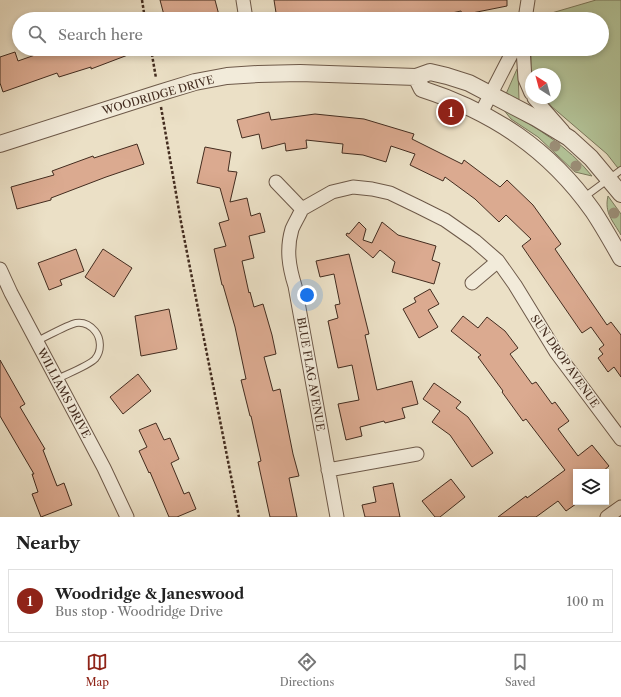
<!DOCTYPE html>
<meta charset="utf-8">
<style>
body{margin:0;font-family:"Libre Caslon Text",serif;background:#f6f6f6;color:#222}
.controls{position:absolute;right:12px;bottom:12px;display:grid;overflow:hidden;border-radius:0px;box-shadow:0 2px 6px #0003}
.controls button{width:36px;height:36px;display:grid;place-items:center;padding:0;border:0;border-bottom:1px solid #e0e0e0;background:#fff;color:#222;font:20px sans-serif}
.compass{position:absolute;left:525px;top:68px;width:36px;height:36px;border-radius:50%;background:#fff;box-shadow:0 2px 6px #0003;rotate:324deg}
.you{position:absolute;left:307px;top:295px;width:14px;height:14px;margin:-10px;border:3px solid #fff;border-radius:50%;background:#1a73e8;box-shadow:0 0 0 6px #1a73e833}
.badge{display:grid;place-items:center;width:26px;height:26px;border-radius:50%;background:#8f2418;color:#fff;font-size:13px;font-weight:700}
.pin{position:absolute;translate:-50% -50%;border:2px solid #fff;box-shadow:0 1px 4px #0006}
.list{margin:0;padding:0;list-style:none}
h2{display:flex;justify-content:space-between;align-items:center;height:52px;margin:0;padding:0 16px;font-size:17px}
h2 small{font-size:13px;font-weight:400;color:#767676}
.list li{display:grid;grid-template-columns:26px 1fr auto;gap:12px;align-items:center;box-sizing:border-box;height:64px;margin:0 8px 8px;padding:0 8px;border:1px solid #e0e0e0;border-radius:0px}
.list b{display:block;font-size:15px;white-space:nowrap}
.list p{margin:0;font-size:13px;white-space:nowrap;color:#767676}
.list em{font-size:13px;font-style:normal;color:#767676}
.icon{flex:none;width:22px;height:22px;fill:none;stroke:currentColor;stroke-width:2;stroke-linecap:round;stroke-linejoin:round}
.map{position:relative;flex:none;width:621px;height:517px;overflow:hidden}
.search{position:absolute;background:#fff;box-shadow:0 2px 6px #0003;left:12px;right:12px;top:12px;height:44px;display:flex;align-items:center;gap:10px;box-sizing:border-box;padding:0 14px;border-radius:22px;color:#767676;font-size:15px}
.sheet{height:124px;background:#fff}
nav{display:flex;justify-content:space-around;align-items:center;box-sizing:border-box;height:56px;border-top:1px solid #e0e0e0;background:#fff;font-size:11px;color:#767676}
nav a{display:grid;justify-items:center;gap:2px}
nav .on{color:#8f2418}
.map>svg:first-child{display:block}
</style>
<div class="map">
<svg width="621" height="517" viewBox="0 0 621 517">
<rect width="100%" height="100%" fill="#ebe0c6"/>
<filter id="stains"><feTurbulence type="fractalNoise" baseFrequency=".005" numOctaves="4"/><feColorMatrix values="0 0 0 0 .2 0 0 0 0 .09 0 0 0 0 .02 0 0 0 .5 -.17"/></filter>
<radialGradient id="worn" r=".72"><stop offset=".6" stop-color="#630" stop-opacity="0"/><stop offset="1" stop-color="#630" stop-opacity=".3"/></radialGradient>
<path fill="#b3c398" stroke="#7b785c" d="M596 0H621V172L607 154 551 106 545 98H555V74H533L531 69V49H602V19H538V17Z
M517 69 518 70 519 99 518 101 506 94Z
M503 109C536 127 568 146 592 176L575 172 538 137 511 119Z
M608 196 621 214V235C613 221 604 213 608 196Z"/>
<path fill="#dbaa90" stroke="#432c1f" d="M160 0H215L220 19H165Z
M274 0H507V6L462 15 461 11 438 16V17L428 19H277Z
M52 49H140L141 50 91 69V67L59 77 57 73 3 92 0 83V57L15 52 18 61Z
M269 112 271 120 315 114 364 119 414 134 412 139 462 164 464 160 500 187 507 180 533 205 561 244 555 249 607 325 611 322 621 335V377L614 367 608 372 598 358 603 354 599 349 604 345 591 327 582 333 522 246 531 239 506 215 499 222 475 199 445 177 443 181 410 165 415 154 391 146 386 162 363 155 342 153 343 144 306 140 307 148 286 151 285 143 262 149 259 134 242 138 237 120Z
M137 144 144 164 106 177 51 198V200L17 209 11 187 54 175 52 171 93 156 94 158Z
M205 147 231 152 228 171 237 172 230 202 247 198 251 216 260 213 265 232 249 236 254 258 242 261 249 293 250 292 254 307 263 304 272 335 276 354 264 357 273 391 280 389 293 454 299 476 289 478 297 517H270L258 462 261 461 251 416H250L241 380 246 379 235 327 223 285H222L214 249 226 246 219 223 229 220 220 188 197 183Z
M359 222 366 229 363 240 372 243 382 222 398 235 436 246 432 260 440 263 434 284 392 272 395 262 380 250 373 258 346 235 347 233 349 234Z
M76 249 84 271 60 280 62 285 49 290 38 263Z
M103 249 132 268 114 297 85 277Z
M349 254 369 334 365 335 377 390 412 381 418 404 402 408 405 418 385 423 384 421 360 427 362 436 346 440 338 404 359 400 352 365 338 368 328 321 338 318 335 305 340 304 334 274 320 277 316 261Z
M430 289 439 304 428 310 438 327 419 338 403 309 416 302 414 298Z
M169 309 177 349 141 356 135 316Z
M463 316 478 328 487 317 505 331 518 348 510 354 532 384 536 382 552 404 555 402 569 421 558 429 578 456 592 445 609 466 602 472H576V504L566 511 558 501 536 517H498L526 496 527 498 565 470 526 419 523 421 502 392 503 391 478 357 481 355 451 331Z
M0 360 25 404 20 407 45 449 43 450 57 486 64 483 72 505 41 517 32 494 38 492 32 474H34L0 416Z
M138 374 151 391 123 414 110 397Z
M434 383 461 402 456 408 468 417 493 453 472 467 450 435 432 422 440 411 423 399Z
M156 423 164 440 170 438 179 459 171 463 184 494 189 492 196 509 177 517H169L150 472 149 473 139 451 147 447 139 430Z
M451 479 465 497 440 517H435L422 501Z
M393 483 400 517H365L362 505 376 502 373 487Z"/>
<g fill="none" stroke-linecap="round" stroke-linejoin="round">
<defs>
<path id="service" d="M583 198 621 170
M37 341C46 337 67 325 76 323 83 322 90 325 95 331 101 338 102 351 95 359 88 366 67 374 57 379"/>
<path id="minor" d="M243 0 246 19
M525 19 528 0
M523 49 525 79 531 93
M534 98 563 131
M481 113 514 49
M276 182 302 209
M302 209 332 192 353 187 372 189 390 193 419 207 445 220 475 241 498 261 515 285 556 352 621 439
M302 209C299 216 295 222 292 229 286 249 289 267 295 286L337 517
M0 269 11 293 104 468 127 517
M472 283 498 261
M328 470 417 454
M607 517 621 507"/>
<path id="tertiary" d="M416 77 422 89C493 112 549 149 593 211 603 226 612 242 621 258
M0 144 159 93 195 82 227 76 258 74 300 73 416 77 430 72 447 76 469 83 536 118 569 138 591 158 621 194"/>
</defs>
<use href="#service" stroke="#6d5949" stroke-width="8"/>
<use href="#minor" stroke="#6d5949" stroke-width="15"/>
<use href="#tertiary" stroke="#6d5949" stroke-width="18"/>
<path stroke="#432c1f" stroke-width="2.5" stroke-dasharray="3 2" stroke-linecap="butt" d="M142 0 145 19
M151 49 156 78
M161 107 181 222 239 517"/>
<use href="#service" stroke="#f2ebda" stroke-width="6"/>
<use href="#minor" stroke="#f2ebda" stroke-width="13"/>
<use href="#tertiary" stroke="#f2ebda" stroke-width="16"/>
</g>
<g fill="#9b8e77">
<circle cx="555" cy="146" r="5.5"/>
<circle cx="576" cy="166" r="5.5"/>
<circle cx="614" cy="213" r="5.5"/>
</g>
<g text-anchor="middle" stroke-width="3" stroke-linejoin="round" paint-order="stroke">
<g font-size="11" fill="#432c1f" stroke="#f2ebda">
<text transform="translate(158 95) rotate(-16)" y="4">WOODRIDGE DRIVE</text>
<text transform="translate(565 361) rotate(55)" y="4">SUN DROP AVENUE</text>
<text transform="translate(311 374) rotate(80)" y="4">BLUE FLAG AVENUE</text>
<text transform="translate(64 393) rotate(62)" y="4">WILLIAMS DRIVE</text>
</g>
</g>
<rect width="100%" height="100%" filter="url(#stains)"/>
<rect width="100%" height="100%" fill="url(#worn)"/>
</svg>
<div class="controls">
<button><svg class="icon" aria-label="layers" viewBox="0 0 24 24"><path d="M12 4l9 5-9 5-9-5zM3 14l9 5 9-5"/></svg></button>
</div>
<svg class="compass" viewBox="-18 -18 36 36"><path d="M0-13l5 13h-10z" fill="#e53935"/><path d="M0 13l5-13h-10z" fill="#767676"/></svg>
<div class="you"></div>
<div class="pin badge" style="left:451px;top:112px">1</div>
<div class="search"><svg class="icon" aria-label="search" viewBox="0 0 24 24"><circle cx="10" cy="10" r="6"/><path d="M15 15l6 6"/></svg>Search here</div>
</div>
<section class="sheet">
<h2>Nearby<small></small></h2>
<ul class="list">
<li><span class="badge">1</span><div><b>Woodridge &amp; Janeswood</b><p>Bus stop · Woodridge Drive</p></div><em>100 m</em></li>
</ul>
</section>
<nav>
<a class="on"><svg class="icon" aria-label="map" viewBox="0 0 24 24"><path d="M3 6l6-2 6 2 6-2v14l-6 2-6-2-6 2zM9 4v14M15 6v14"/></svg>Map</a>
<a><svg class="icon" aria-label="directions" viewBox="0 0 24 24"><path d="M12 3l9 9-9 9-9-9zM9 14v-3h6M13 9l2 2-2 2"/></svg>Directions</a>
<a><svg class="icon" aria-label="saved" viewBox="0 0 24 24"><path d="M7 4h10v16l-5-4-5 4z"/></svg>Saved</a>
</nav>
